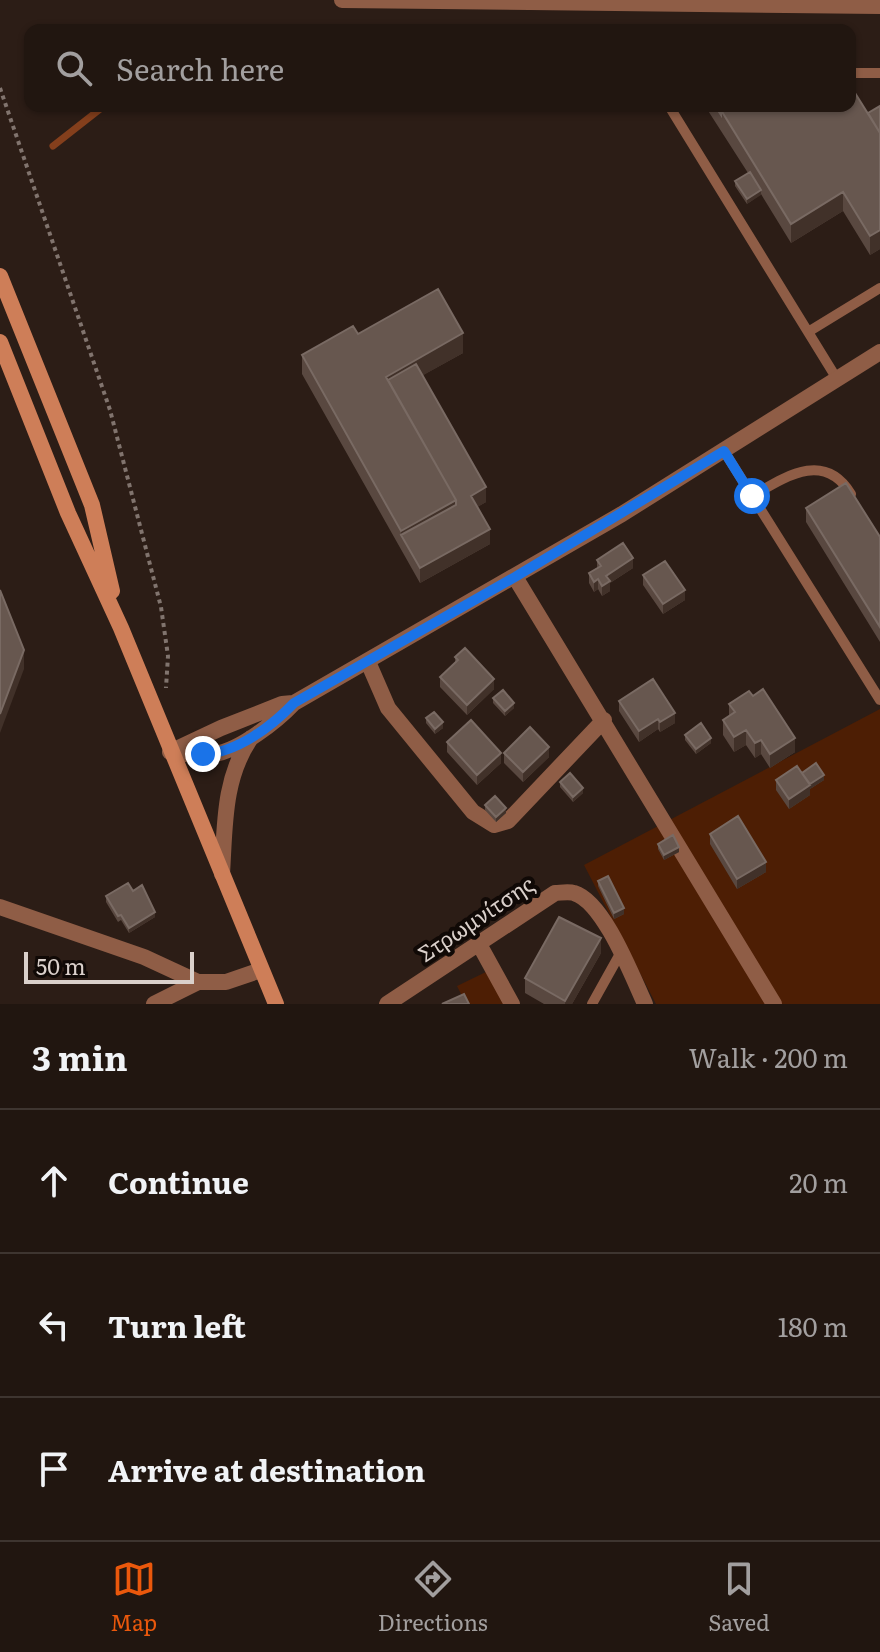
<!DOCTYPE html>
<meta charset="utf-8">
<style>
body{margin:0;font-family:Literata,serif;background:#2d231e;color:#f1f3f6}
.scale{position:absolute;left:24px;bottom:20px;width:170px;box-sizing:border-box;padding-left:8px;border:4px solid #dad0cb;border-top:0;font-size:22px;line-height:28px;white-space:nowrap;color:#dad0cb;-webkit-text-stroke:6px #100906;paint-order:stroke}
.stop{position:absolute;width:24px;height:24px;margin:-18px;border:6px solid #1a73e8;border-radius:50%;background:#fff}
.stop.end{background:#1a73e8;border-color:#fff;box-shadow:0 2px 8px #0008}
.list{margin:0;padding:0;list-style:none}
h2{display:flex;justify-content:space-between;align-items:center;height:104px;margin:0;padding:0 32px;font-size:34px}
h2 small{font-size:26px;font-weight:400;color:#a29f9f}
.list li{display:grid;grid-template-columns:52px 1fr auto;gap:24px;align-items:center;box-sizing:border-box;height:144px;padding:0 32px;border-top:2px solid #3e3530}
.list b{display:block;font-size:30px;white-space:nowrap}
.list em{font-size:26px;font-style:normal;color:#a29f9f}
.icon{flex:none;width:44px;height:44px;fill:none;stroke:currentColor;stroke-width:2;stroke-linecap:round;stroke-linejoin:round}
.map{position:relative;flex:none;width:880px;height:1004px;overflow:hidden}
.search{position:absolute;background:#211610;box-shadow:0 2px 6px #0004;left:24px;right:24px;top:24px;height:88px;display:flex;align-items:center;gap:20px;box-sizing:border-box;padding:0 28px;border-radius:16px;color:#a29f9f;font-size:30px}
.sheet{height:536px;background:#211610}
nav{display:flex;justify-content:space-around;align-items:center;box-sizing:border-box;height:112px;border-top:2px solid #3e3530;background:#211610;font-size:22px;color:#a29f9f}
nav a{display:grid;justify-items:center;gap:4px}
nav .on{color:#ea580c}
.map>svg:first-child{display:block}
</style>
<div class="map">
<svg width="880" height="1004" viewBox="0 0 880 1004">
<rect width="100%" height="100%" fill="#2c1d16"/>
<path fill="#4d1e04" d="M880 709V1004H656L584 865Z
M488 971 504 1004H466L457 986Z"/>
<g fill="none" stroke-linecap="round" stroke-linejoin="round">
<path stroke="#843f1c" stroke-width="7" d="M53 146 104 106"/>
<path stroke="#81746e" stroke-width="4" stroke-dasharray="4 4" stroke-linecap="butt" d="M0 88 110 410 161 607 168 656 166 688"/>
<path stroke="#8f5d46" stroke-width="10" d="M850 73H880
M669 106 837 379
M808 332 880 288
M724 451 880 700
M752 496C785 477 824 450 851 494
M592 1004 621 952"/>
<path stroke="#8f5d46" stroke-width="16" d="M515 577 774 1004
M368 662 388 708 473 812 494 825 508 821 604 720
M479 944 512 1004
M154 1004 198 982
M387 1004 555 893C560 893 568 891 574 893 604 902 632 976 645 1004"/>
<path stroke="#8f5d46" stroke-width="16" d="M342 0 880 6
M170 752C185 754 200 756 215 754 240 750 277 721 294 703L622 514 880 352
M170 752 221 728 282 704 293 703
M222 874C225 827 223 778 251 738
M0 907 144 957 198 982H226L261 970"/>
<path stroke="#ce7e58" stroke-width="16" d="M0 276 92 505 112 591
M0 342 68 513 121 628 276 1004"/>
</g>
<path fill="#594840" d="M705 106H850L868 113 880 106V249L870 255 843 211 791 243 761 194 747 204 735 186V181L748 173Z
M358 334 463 353 423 375 486 502 477 507 490 544 420 583 302 374V355Z
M806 508 880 537V642L806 522Z
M597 560 633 568 610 583V591L602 596 598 589 594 592 589 583V573L597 568Z
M643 575 685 600 663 614 643 585Z
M455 657 494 689 467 715 440 687V677L455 662Z
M493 698 514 708 505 716 493 703Z
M619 701 675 723 660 732 658 729 639 742 619 711Z
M729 704 795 752 770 768 761 754 755 758 746 745 734 752 723 735V720L729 716Z
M426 718 443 728 435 734 426 723Z
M685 735 711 743 696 754 685 740Z
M447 742 501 763 477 785 447 752Z
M504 753 549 757 523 782 504 763Z
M802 773 824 780 810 789V795L789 809 776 790V780Z
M560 782 583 793 573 802 560 787Z
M485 805 506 813 496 822 485 810Z
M710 834 766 872 737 889 710 844Z
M658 844 679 852 664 860 658 849Z
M598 881 624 914 614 919 598 886Z
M133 891 155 917 129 933 121 920 118 922 106 902V896Z
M601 953 572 1004H544L525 993V978Z"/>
<path fill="#413129" d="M761 190V195L747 204V199Z
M843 192V211L791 243V224Z
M880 230V249L870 255V236Z
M463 333V353L393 392 386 377Z
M486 487V502L471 511V496Z
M456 500V519L401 535V531Z
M490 529V544L420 583V568Z
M633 558V568L610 583V591L602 596V586L606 576Z
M598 579V589L594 592V582Z
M685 590V600L663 614V604Z
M24 650V669L0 733V714Z
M494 679V689L467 715V705Z
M514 703V708L505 716V711Z
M675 713V723L660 732V722Z
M658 719V729L639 742V731Z
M443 722V728L435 734V729Z
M746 730V745L734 752V737Z
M711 738V743L696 754V749Z
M795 738V752L770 768V754Z
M761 740V754L755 758V743Z
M549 747V757L523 782V772Z
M501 753V763L477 785V775Z
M824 775V780L810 789V795L789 809V799Z
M583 788V793L573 802V797Z
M506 808V813L496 822V817Z
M679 847V852L664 860V855Z
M766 862V872L737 889V879Z
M624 908V914L614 919V913Z
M155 912V917L129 933V928Z
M601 938V953L572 1004H565V1001Z"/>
<path fill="#67574f" stroke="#796a63" stroke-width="2" d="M850 85 880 133V230L870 236 843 192 791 224 721 110 728 106H790L792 110 799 106H850Z
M715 106H728L721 110V115Z
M880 106V133L868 113Z
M750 172 761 190 747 199 735 181Z
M438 289 463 333 386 377 456 500 401 531 302 355 353 326 358 334Z
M416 364 486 487 471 496 490 529 420 568 401 535 456 505V500L388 380Z
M846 483 880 537V627L806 508Z
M623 543 633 558 606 576 610 581 602 586 598 579 594 582 589 573 601 566 597 560Z
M665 561 685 590 663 604 643 575Z
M0 590 24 650 0 714Z
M465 648 494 679 467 705 440 677 458 660 455 657Z
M653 679 675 713 660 722 658 719 639 731 619 701Z
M763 689 795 738 770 754 761 740 755 743 746 730 734 737 723 720 735 712 729 704 749 691 753 696Z
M503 690 514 703 505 711 493 698Z
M434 712 443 722 435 729 426 718Z
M471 720 501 753 477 775 447 742Z
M701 723 711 738 696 749 685 735Z
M530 727 549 747 523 772 504 753Z
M816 763 824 775 810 784 802 773Z
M797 766 810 785 789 799 776 780Z
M570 773 583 788 573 797 560 782Z
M495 796 506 808 496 817 485 805Z
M738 816 766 862 737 879 710 834Z
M673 835 679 847 664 855 658 844Z
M608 876 624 908 614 913 598 881Z
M128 883 133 891 142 885 155 912 129 928 121 915 118 916 106 896Z
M559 917 601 938 565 1001 525 978Z
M464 994 469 1004H442Z"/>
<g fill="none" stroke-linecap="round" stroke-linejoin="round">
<path stroke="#1a73e8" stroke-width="10" d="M203 754C237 753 272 726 294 703L515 577 724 451 752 496"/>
</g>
<g text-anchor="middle" stroke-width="8" stroke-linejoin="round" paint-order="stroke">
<g font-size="22" fill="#dad0cb" stroke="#100906">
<text transform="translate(476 919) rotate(-34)" y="8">Στρωμνίτσης</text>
</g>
</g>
</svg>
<div class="scale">50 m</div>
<div class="stop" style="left:752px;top:496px"></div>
<div class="stop end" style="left:203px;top:754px"></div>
<div class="search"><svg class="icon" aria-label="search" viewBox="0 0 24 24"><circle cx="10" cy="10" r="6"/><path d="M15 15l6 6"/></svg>Search here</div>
</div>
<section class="sheet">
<h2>3 min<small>Walk · 200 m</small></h2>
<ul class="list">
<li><svg class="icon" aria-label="ahead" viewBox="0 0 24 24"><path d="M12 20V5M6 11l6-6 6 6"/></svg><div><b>Continue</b></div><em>20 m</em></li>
<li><svg class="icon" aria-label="left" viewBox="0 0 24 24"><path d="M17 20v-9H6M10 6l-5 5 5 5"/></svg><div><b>Turn left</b></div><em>180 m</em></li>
<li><svg class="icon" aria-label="arrive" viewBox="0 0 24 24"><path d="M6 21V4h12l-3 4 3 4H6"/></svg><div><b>Arrive at destination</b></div></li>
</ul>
</section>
<nav>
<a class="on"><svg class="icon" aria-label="map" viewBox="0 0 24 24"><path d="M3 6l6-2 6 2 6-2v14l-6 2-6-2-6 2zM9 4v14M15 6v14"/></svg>Map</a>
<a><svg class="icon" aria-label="directions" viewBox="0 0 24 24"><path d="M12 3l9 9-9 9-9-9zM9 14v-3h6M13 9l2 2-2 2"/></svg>Directions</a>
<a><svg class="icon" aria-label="saved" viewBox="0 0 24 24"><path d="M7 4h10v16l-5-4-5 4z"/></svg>Saved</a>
</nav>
